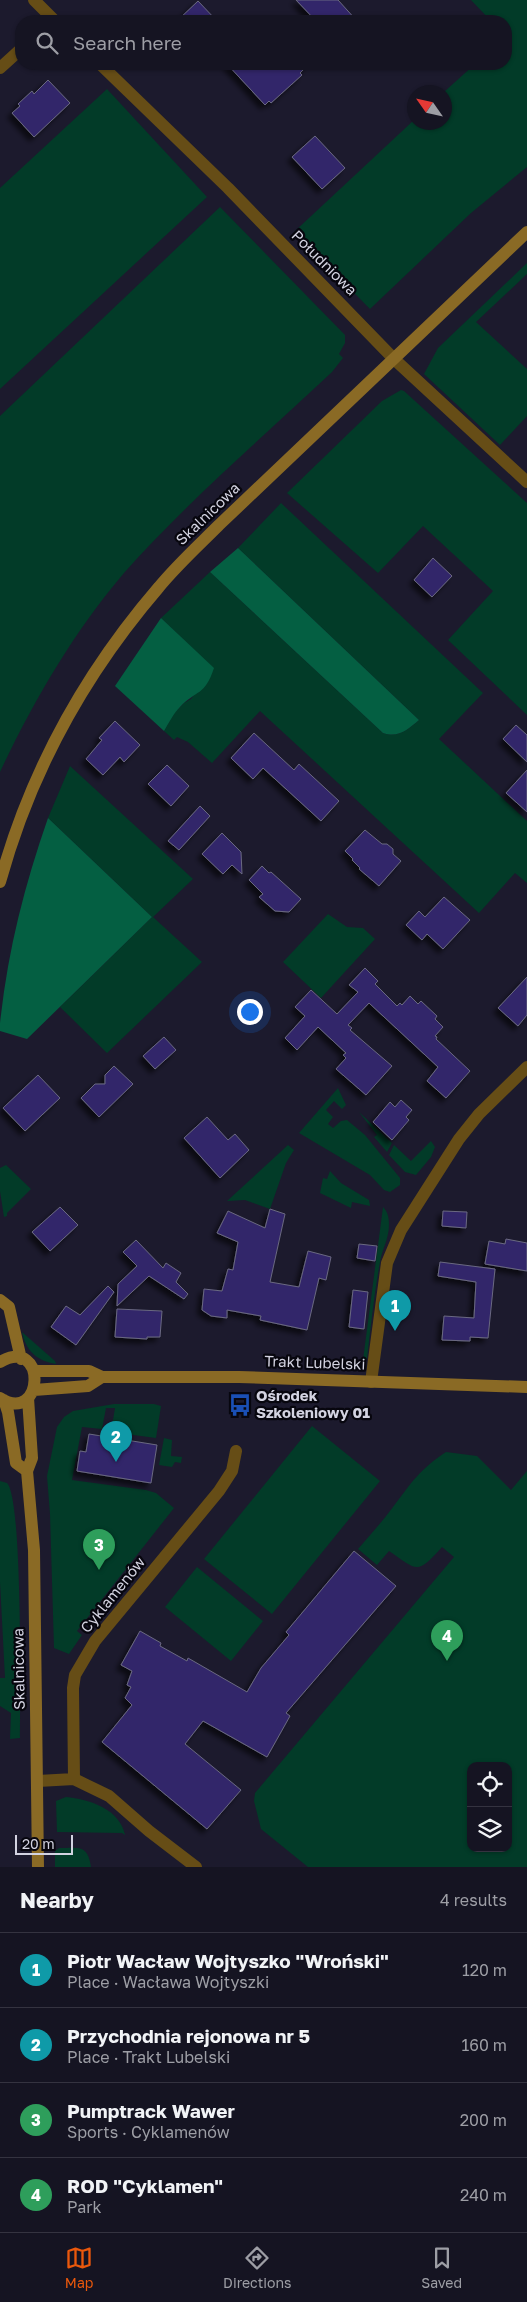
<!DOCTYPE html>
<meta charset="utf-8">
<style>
body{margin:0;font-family:"Golos Text",sans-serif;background:#22212f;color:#f1f3f6}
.controls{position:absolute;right:15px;bottom:15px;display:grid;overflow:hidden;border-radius:10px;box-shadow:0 1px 4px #0004}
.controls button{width:45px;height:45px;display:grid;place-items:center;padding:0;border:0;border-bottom:1px solid #343340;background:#151422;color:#f1f3f6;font:25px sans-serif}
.compass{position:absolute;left:407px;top:85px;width:45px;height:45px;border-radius:50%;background:#151422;box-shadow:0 1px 4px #0004;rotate:304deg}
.scale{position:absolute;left:15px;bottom:12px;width:58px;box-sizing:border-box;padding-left:5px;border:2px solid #d3d3e1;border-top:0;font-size:14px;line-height:18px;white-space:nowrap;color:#d3d3e1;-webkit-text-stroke:4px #07060e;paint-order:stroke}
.you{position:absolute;left:249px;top:1011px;width:18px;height:18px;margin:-12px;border:4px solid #fff;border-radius:50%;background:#1a73e8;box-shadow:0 0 0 8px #1a73e833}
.badge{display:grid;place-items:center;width:32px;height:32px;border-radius:50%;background:#ea580c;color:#fff;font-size:16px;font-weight:700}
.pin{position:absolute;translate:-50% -41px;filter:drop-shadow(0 1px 2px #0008)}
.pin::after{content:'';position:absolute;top:26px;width:18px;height:15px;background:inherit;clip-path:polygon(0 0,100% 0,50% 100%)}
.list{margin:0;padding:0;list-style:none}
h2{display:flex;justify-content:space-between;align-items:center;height:65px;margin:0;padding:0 20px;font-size:21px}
h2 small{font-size:16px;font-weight:400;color:#9d9ea5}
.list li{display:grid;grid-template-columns:32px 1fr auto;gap:15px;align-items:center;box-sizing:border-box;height:75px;padding:0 20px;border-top:1px solid #343340}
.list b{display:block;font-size:19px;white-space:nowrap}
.list p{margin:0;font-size:16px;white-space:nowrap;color:#9d9ea5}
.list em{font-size:16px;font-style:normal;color:#9d9ea5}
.icon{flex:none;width:28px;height:28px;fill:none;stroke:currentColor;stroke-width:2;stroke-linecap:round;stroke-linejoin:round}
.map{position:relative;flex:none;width:527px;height:1867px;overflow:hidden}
.search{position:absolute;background:#151422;box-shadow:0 1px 4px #0004;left:15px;right:15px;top:15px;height:55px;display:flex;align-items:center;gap:12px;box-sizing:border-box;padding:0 18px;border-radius:20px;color:#9d9ea5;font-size:19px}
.sheet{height:365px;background:#151422}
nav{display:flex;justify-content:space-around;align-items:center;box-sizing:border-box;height:70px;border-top:1px solid #343340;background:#151422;font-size:14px;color:#9d9ea5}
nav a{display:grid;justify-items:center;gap:2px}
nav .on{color:#ea580c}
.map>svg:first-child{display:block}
</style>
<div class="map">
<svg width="527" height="1867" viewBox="0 0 527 1867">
<defs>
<filter id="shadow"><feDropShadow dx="-4.5" dy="4.5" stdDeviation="2.5" flood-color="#0009"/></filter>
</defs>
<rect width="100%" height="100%" fill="#1c1a2d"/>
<path fill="#023b28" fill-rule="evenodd" d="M471 0H527V167L471 213 370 309 294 232 414 120V122H444V92L475 64H506V21H491Z
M107 89 207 197 0 389V188Z
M220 207 345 335V343L339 354 343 358 332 372C262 438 188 501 124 573 73 633 33 702 0 772V416Z
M527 263V274L476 322 527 369V416L500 445 424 374 438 348Z
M401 390 404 391 527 503V715L448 640 493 591 423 526 378 573 287 493 382 401Z
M281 503 483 693 439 739 527 821V883L515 873 479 913 260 711 212 763 188 742 177 737 174 740 164 731 174 713 184 703 191 699 213 668 161 618 210 572 383 733C399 738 407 730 419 720L238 548Z
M70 766 193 879 153 917 202 962 107 1053 60 1007 152 917 48 818Z
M328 914 347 927 363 928 375 939 321 998 283 962Z
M338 1088 346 1105 342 1109 334 1101 326 1110 333 1117 328 1124 333 1128 341 1121 347 1120 365 1135 400 1178V1185L390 1192 384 1190 370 1175 299 1133Z
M359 1112 392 1143 387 1152 374 1137 377 1135Z
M431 1141 435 1147 431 1157 416 1175 405 1172 389 1155 394 1145 411 1161Z
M288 1145 294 1150 286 1163 270 1209 245 1200 227 1201Z
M6 1165 31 1189 7 1213V1216L4 1217 0 1191V1168Z
M330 1171 341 1183 369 1200 370 1206 352 1202 351 1208 320 1193 323 1178 327 1179Z
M383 1207C388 1212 389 1218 389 1225 389 1239 382 1249 380 1262 374 1294 371 1326 367 1358L363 1365 338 1364 337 1360H363Z
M22 1332 55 1361 56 1364C37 1361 26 1351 22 1332Z
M114 1404H154L161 1406 156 1438 111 1432 115 1408H106L102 1429 82 1427 72 1480 146 1490 156 1493 174 1508 77 1631 82 1635 69 1654 54 1648 50 1514 47 1476 57 1427 64 1417 73 1411Z
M312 1426 380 1481 272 1614 204 1559Z
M164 1438 172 1440 171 1456 182 1457 181 1463 175 1462 172 1467 159 1465Z
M446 1452 477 1456 511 1490 527 1471V1867H308L261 1829 254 1801 255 1793 454 1557 442 1547C417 1575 418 1571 389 1551L377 1565 358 1549C370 1535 382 1522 393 1507 412 1482 419 1470 446 1452ZM471 1766H508V1848H471Z
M0 1481 7 1483C23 1499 20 1703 20 1738L10 1739 11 1713 0 1706V1678H5L0 1582Z
M197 1567 263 1621 231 1661 165 1607Z
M66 1797C89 1799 120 1809 125 1835L122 1833 57 1832 56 1801Z
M59 1848C78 1848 88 1844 91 1867H55V1851Z"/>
<path fill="#045f42" d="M238 548 419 720C407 730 399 738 383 733L210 572Z
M161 618 214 668C205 696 196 690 180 707 173 714 169 723 164 731L115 686Z
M48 818 152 917 27 1039 0 1031V1023C8 950 24 887 48 818Z"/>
<path fill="#33266a" stroke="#6a6981" filter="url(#shadow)" d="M296 0H338L357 21H316Z
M198 1 217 21H177Z
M227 64H309L300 73 302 75 271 103 269 101 265 105Z
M48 80 70 103 34 137 12 113 20 106 18 104 32 91 34 94Z
M315 136 345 168 322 189 292 157Z
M433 558 452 576 432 597 414 580Z
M115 721 140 745 124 762 120 757 103 775 86 759 102 740 99 738Z
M516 725 527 735V762L503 739Z
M254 733 294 770 299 764 339 801 321 821 263 768 253 779 231 758Z
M167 765 189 786 171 806 148 784Z
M527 770V812L506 793Z
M200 806 210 816 179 850 168 841Z
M365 830 382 844H387L393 849V854L401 861 379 886 359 869 360 868 352 860 353 859 345 851Z
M222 833 241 852 242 874 232 865 223 874 202 854Z
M262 866 269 873 271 872 301 899 289 912 275 911 259 897 263 894 249 880Z
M444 897 470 920 443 949 427 934 422 940 406 925 419 911 425 917Z
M365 968 378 981 375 984 397 1006 400 1003 402 1005 410 996 418 1004 421 1001 437 1016 435 1019 443 1027 435 1036 437 1037 436 1039 470 1071 446 1098 427 1081 438 1067 369 1003 348 1025 352 1028 350 1030 392 1066 366 1095 336 1069 346 1058 343 1055 346 1053 318 1027 297 1050 285 1038 305 1016 295 1007 311 990 337 1014 358 992 349 985Z
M527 977V1015L518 1026 498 1008Z
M164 1037 176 1050 155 1069 143 1056Z
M114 1066 133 1084 99 1117 81 1098 95 1084H105V1075Z
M38 1075 60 1098 25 1131 3 1108Z
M401 1100 412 1110 406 1117 409 1120 392 1140 373 1122 390 1102 395 1107Z
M207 1117 228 1140 235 1134 249 1150 220 1178 184 1138Z
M60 1207 78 1225 50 1251 32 1232Z
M270 1209 285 1214 270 1282 299 1287 308 1251 331 1257 326 1280 319 1278 307 1330 260 1320 261 1316 227 1310V1318L211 1316 202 1310 204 1289 222 1291 228 1269 233 1270 238 1242 217 1233 228 1211 265 1228Z
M443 1211 467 1212 466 1228 442 1226Z
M506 1239 527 1243V1271L485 1264 489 1241 505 1244Z
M136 1240 163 1268 166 1263 181 1273 176 1282 188 1294 184 1299 149 1276 117 1306 118 1284 137 1266 123 1252Z
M359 1244 377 1246 375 1261 357 1258Z
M440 1262 495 1269 488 1338 470 1337V1341L442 1340 444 1316 474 1318 476 1282 438 1276Z
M108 1286 114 1292 76 1345 51 1327 66 1306 80 1315Z
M353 1290 368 1292 364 1329 349 1327Z
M117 1309 162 1311 160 1337H147V1339L115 1337Z
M89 1434 157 1445 151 1483 77 1471 80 1451 86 1452Z
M354 1551 396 1586 286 1713 290 1716 267 1757 203 1721 185 1744 241 1790 207 1829 102 1742 132 1705 125 1698 131 1687 127 1685 132 1671 121 1665 140 1631 161 1643 160 1646 187 1661 188 1658 247 1692 261 1668 289 1635 286 1632Z"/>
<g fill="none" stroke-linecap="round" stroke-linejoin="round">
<path stroke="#664d16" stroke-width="12" d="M34 0 55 21
M100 64 228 188 394 359 527 482
M0 68 21 49
M371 1382 387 1263 401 1230 459 1139 479 1114 527 1067
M74 1779 73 1688 75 1675 95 1641 219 1491 232 1471 236 1451
M38 1781 74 1779 109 1796 149 1831 196 1867"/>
<path stroke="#8a6a25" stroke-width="12" d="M0 882C30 773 85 673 159 587 177 565 199 545 219 525L527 232
M0 1300 9 1307 21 1359
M0 1362C48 1335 44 1426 0 1398
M34 1371H89L102 1377H239L527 1387
M34 1390 88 1386 102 1377
M28 1398 32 1458 27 1471 34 1550 38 1867
M4 1400 8 1412 16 1463 27 1471"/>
</g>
<defs>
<symbol id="bus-bare" viewBox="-9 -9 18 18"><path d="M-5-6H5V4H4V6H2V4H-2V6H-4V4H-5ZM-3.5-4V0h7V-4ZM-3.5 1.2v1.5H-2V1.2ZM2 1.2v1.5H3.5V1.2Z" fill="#1a4fb4" stroke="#07060e" stroke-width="2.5" paint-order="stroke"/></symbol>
</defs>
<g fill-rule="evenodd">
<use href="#bus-bare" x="224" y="1389" width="32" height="32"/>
</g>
<g text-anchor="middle" stroke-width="4.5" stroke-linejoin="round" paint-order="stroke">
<g font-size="15" fill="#d3d3e1" stroke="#07060e">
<text transform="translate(324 263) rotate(45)" y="5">Południowa</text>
<text transform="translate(208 514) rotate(-44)" y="5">Skalnicowa</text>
<text transform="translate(315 1363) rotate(2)" y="5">Trakt Lubelski</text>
<text transform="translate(113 1595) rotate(-51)" y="5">Cyklamenów</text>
<text transform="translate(19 1669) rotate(-91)" y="5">Skalnicowa</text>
</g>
<g font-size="15" font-weight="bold" fill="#d3d3e1" stroke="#07060e" text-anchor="start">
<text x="256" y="1401">Ośrodek<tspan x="256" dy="17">Szkoleniowy 01</tspan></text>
</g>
</g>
</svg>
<div class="controls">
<button><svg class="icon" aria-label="locate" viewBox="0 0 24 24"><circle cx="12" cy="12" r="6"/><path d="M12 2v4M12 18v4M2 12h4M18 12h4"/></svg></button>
<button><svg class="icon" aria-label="layers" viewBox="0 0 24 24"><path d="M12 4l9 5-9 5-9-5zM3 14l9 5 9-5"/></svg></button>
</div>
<svg class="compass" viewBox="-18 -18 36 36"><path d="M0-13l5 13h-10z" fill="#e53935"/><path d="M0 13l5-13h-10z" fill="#9d9ea5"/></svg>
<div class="scale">20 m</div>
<div class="you"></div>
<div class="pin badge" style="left:395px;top:1331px;background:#0f9aa8">1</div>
<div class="pin badge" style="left:116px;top:1462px;background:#0f9aa8">2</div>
<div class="pin badge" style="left:99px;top:1570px;background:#2e9e5b">3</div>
<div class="pin badge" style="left:447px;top:1661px;background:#2e9e5b">4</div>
<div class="search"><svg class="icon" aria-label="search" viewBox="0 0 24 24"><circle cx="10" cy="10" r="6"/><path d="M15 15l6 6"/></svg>Search here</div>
</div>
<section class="sheet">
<h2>Nearby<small>4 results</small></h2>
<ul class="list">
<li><span class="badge" style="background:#0f9aa8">1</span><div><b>Piotr Wacław Wojtyszko &quot;Wroński&quot;</b><p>Place · Wacława Wojtyszki</p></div><em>120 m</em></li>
<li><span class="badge" style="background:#0f9aa8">2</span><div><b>Przychodnia rejonowa nr 5</b><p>Place · Trakt Lubelski</p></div><em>160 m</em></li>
<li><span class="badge" style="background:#2e9e5b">3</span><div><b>Pumptrack Wawer</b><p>Sports · Cyklamenów</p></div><em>200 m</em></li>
<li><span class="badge" style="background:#2e9e5b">4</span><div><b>ROD &quot;Cyklamen&quot;</b><p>Park</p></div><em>240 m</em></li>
</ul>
</section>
<nav>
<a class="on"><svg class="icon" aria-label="map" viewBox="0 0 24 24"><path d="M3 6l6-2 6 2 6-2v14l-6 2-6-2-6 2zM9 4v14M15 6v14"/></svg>Map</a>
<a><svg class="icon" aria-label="directions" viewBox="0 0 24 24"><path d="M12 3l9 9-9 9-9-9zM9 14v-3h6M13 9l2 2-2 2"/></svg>Directions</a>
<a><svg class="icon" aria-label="saved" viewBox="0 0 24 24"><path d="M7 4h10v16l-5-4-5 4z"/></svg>Saved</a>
</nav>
